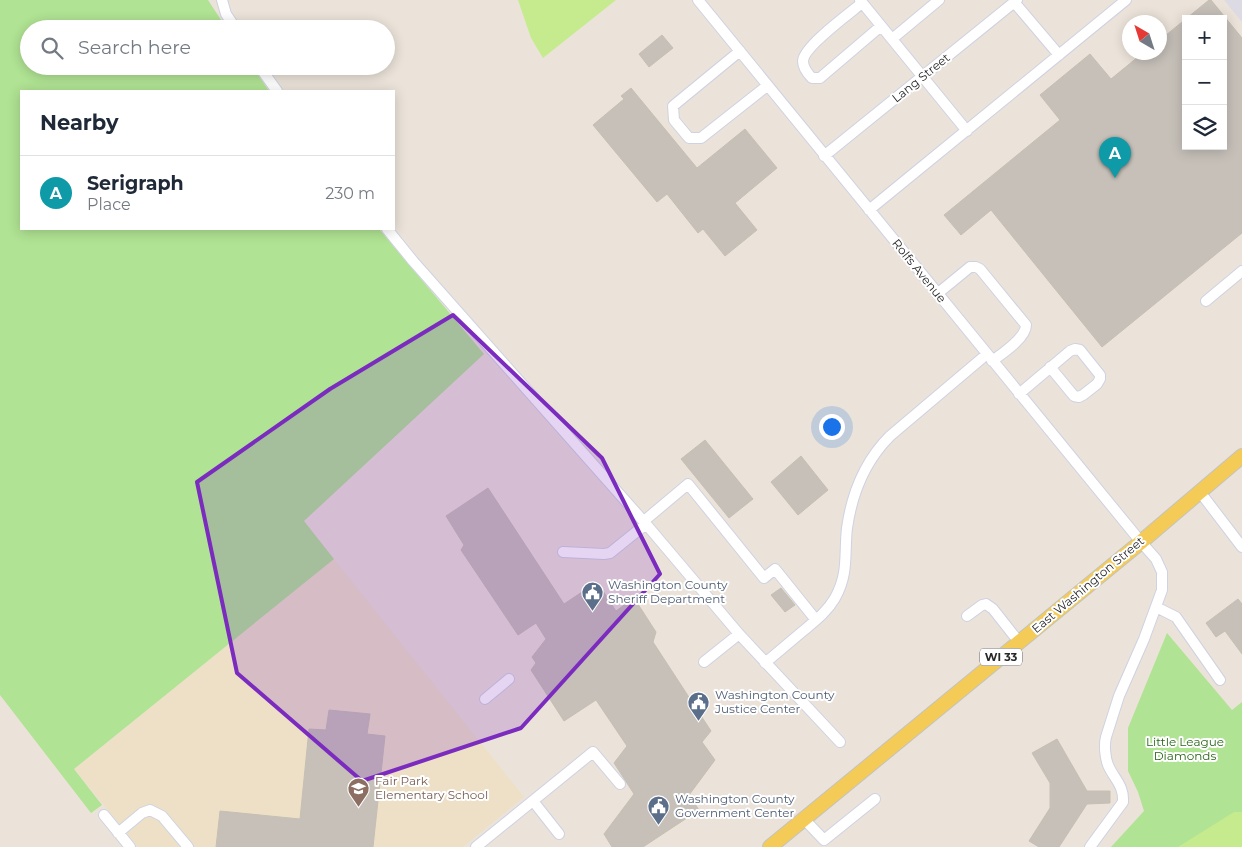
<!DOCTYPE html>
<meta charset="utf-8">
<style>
body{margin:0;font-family:Montserrat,sans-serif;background:#f2f2f3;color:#1f2937}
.controls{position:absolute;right:15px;top:15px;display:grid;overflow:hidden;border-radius:0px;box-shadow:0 2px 12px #0003}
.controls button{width:45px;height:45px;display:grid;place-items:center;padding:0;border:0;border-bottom:1px solid #e0e1e3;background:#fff;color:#1f2937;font:25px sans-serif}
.compass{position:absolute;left:1122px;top:15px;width:45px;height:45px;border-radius:50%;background:#fff;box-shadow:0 2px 12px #0003;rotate:321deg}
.you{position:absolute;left:831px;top:426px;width:18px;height:18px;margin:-12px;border:4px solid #fff;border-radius:50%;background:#1a73e8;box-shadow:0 0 0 8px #1a73e833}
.badge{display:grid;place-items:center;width:32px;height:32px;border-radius:50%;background:#345dfd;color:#fff;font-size:16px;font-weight:700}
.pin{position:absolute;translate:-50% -41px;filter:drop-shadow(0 1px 2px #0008)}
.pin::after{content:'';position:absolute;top:26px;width:18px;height:15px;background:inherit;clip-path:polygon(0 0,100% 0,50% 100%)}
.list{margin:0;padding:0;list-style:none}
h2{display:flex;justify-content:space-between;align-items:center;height:65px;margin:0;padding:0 20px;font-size:21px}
h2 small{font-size:16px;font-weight:400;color:#747a83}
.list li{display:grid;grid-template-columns:32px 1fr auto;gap:15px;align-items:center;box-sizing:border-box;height:75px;padding:0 20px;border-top:1px solid #e0e1e3}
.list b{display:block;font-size:19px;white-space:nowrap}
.list p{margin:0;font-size:16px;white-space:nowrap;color:#747a83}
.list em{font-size:16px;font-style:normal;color:#747a83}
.icon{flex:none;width:28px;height:28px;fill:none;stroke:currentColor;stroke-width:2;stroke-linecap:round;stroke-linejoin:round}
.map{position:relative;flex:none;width:1242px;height:847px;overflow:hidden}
.search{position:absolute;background:#fff;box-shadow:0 2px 12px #0003;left:20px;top:20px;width:375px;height:55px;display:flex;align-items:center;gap:12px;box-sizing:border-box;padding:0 18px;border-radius:28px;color:#747a83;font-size:19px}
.panel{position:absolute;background:#fff;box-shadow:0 2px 12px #0003;left:20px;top:90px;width:375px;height:140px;border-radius:0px}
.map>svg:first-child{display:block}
</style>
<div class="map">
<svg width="1242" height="847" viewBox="0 0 1242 847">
<rect width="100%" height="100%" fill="#ebe3d9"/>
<path fill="#dcdae3" d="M1224 0H1242V22Z"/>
<path fill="#ede0c7" d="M334 559 524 797 463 847H138L74 769Z"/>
<path fill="#b0e393" d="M0 0H208L227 29H29V66H252L269 91H21V229H379L484 354 304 521 334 559 74 769 102 805 91 813 0 695Z
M1167 633 1232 710 1242 702V847H1111L1144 811 1138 792 1128 771V728Z"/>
<path fill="#c6eb8e" d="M518 0H616L543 58 531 38Z
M1234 812H1242V847H1178Z"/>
<path fill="#c6c0b9" stroke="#c6bfb3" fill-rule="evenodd" d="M1209 0H1211L1242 38V233L1102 347 991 210 961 235 944 215 1060 120 1040 95 1090 54 1111 79 1144 52H1160V40ZM1186 19H1223V146H1186Z
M662 35 673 48 649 67 639 54Z
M631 88 697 168 745 129 777 168 735 203 757 230 725 256 703 229 698 233 667 194 657 202 593 125 624 99 621 96Z
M705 440 753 499 729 518 681 459Z
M801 456 828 490 798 515 771 482Z
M488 488 564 604 597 582 616 611 634 598 656 632 653 642 711 731 702 742 715 760 689 795 699 810 643 847H612L604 834 634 794 614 763 627 746 596 700 564 721 531 670 536 663 532 657 546 639 536 623 518 635 461 550 464 545 446 516Z
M781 588 795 605 785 612 771 595Z
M1238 599 1242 604V654L1225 631 1216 637 1206 623Z
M329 710 370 714 367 734 385 736 373 847H216L220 811 300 819 309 729 326 730Z
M1057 739 1087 791H1110V803L1087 804 1059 847H1039L1029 841 1050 808V783L1032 753Z"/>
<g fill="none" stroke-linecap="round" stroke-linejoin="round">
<defs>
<path id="minor" d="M222 0 226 14 236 29
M698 0 1141 542 1156 559 1162 572V590L1144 639 1119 696 1106 737C1104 745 1105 757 1108 765 1114 779 1124 785 1123 802L1090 847
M860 0 967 131
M1014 2 1059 55
M862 3C850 13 803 47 803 61 803 68 807 73 812 78H820L881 26
M892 39 939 0
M740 51 673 106 674 120 689 138H701L767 86
M259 66 277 91
M824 156 1017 0
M869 210 1126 0
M387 229 413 261 646 524 739 634 840 742
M937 294 970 267H976L980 269 1026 325C1026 338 1003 353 992 361
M1206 301 1242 271
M1019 394 1070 351 1075 349 1080 350 1100 375V379L1097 384 1083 395 1079 397 1074 396 1050 367
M1200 492 1242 547
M644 521 688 484 764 578 775 569 816 620
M563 552 604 554 610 553 646 524
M1156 607 1176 617 1220 680
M967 616 982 605 986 604 993 609 1019 642
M704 662 739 634
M765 663C778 652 791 641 803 631 815 621 827 612 835 598 849 573 844 554 847 528 852 493 865 461 890 436L987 354
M485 699 509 679
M533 801 559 834
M104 815 130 847
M804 819 824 840 875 799
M118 833 142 813 150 810 162 816 188 847
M476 847 593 752 620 784"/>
<path id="major" d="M770 847 1141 542 1242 456"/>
</defs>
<use href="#minor" stroke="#ced2e1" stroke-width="12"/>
<use href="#major" stroke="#c3c3c3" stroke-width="16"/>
<use href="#minor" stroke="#fff" stroke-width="10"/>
<use href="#major" stroke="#f3cb56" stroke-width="14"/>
</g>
<path fill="#7b2cbf" fill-opacity="0.2" stroke="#7b2cbf" stroke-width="4" stroke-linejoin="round" d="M453 315 602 458 660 574 521 728 362 781 237 673 197 482 330 389Z"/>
<defs>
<symbol id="civic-pin" viewBox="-11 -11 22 30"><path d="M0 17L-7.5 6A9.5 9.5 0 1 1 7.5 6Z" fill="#5c6f8a" stroke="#fff"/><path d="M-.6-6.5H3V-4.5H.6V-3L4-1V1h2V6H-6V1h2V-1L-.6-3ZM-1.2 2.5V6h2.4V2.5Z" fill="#fff"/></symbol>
<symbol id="school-pin" viewBox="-11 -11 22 30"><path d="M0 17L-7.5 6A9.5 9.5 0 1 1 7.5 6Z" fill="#8d6e63" stroke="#fff"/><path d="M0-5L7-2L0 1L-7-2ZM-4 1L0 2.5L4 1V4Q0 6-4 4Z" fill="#fff"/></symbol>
</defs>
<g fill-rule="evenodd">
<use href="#civic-pin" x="580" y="580" width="25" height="34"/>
<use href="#civic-pin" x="686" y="690" width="25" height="34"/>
<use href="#school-pin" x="346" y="776" width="25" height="34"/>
<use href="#civic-pin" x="646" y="794" width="25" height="34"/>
</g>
<g text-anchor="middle" stroke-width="4" stroke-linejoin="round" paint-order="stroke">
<rect fill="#fff" stroke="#686868" stroke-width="1" x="980" y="648.5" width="42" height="17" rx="4"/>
<g font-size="11" font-weight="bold" fill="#282828">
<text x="1001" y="661">WI 33</text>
</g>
<g font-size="12" fill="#282828" stroke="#fff">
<text transform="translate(921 78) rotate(-39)" y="4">Lang Street</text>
<text transform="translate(919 271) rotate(51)" y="4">Rolfs Avenue</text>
<text transform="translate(1088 585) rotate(-40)" y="4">East Washington Street</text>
</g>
<g font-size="12" fill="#4e5e75" stroke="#fff" text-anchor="start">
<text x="608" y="589">Washington County<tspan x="608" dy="14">Sheriff Department</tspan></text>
<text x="715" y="699">Washington County<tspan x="715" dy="14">Justice Center</tspan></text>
<text x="675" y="803">Washington County<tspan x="675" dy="14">Government Center</tspan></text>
</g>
<g font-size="12" fill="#296518" stroke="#fff">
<text x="1185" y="746">Little League<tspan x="1185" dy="14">Diamonds</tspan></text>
</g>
<g font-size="12" fill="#785e54" stroke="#fff" text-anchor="start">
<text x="375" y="785">Fair Park<tspan x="375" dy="14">Elementary School</tspan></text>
</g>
</g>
</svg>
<div class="controls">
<button>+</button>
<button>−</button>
<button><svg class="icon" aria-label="layers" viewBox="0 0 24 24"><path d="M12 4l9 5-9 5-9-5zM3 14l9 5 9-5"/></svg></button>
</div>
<svg class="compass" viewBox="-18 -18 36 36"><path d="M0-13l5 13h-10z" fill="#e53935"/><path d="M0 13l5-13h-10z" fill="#747a83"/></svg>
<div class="you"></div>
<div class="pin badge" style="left:1115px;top:178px;background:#0f9aa8">A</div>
<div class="search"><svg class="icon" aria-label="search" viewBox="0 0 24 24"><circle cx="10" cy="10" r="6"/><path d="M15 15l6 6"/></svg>Search here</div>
<section class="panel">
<h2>Nearby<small></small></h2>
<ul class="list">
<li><span class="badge" style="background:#0f9aa8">A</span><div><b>Serigraph</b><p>Place</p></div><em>230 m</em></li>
</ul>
</section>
</div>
